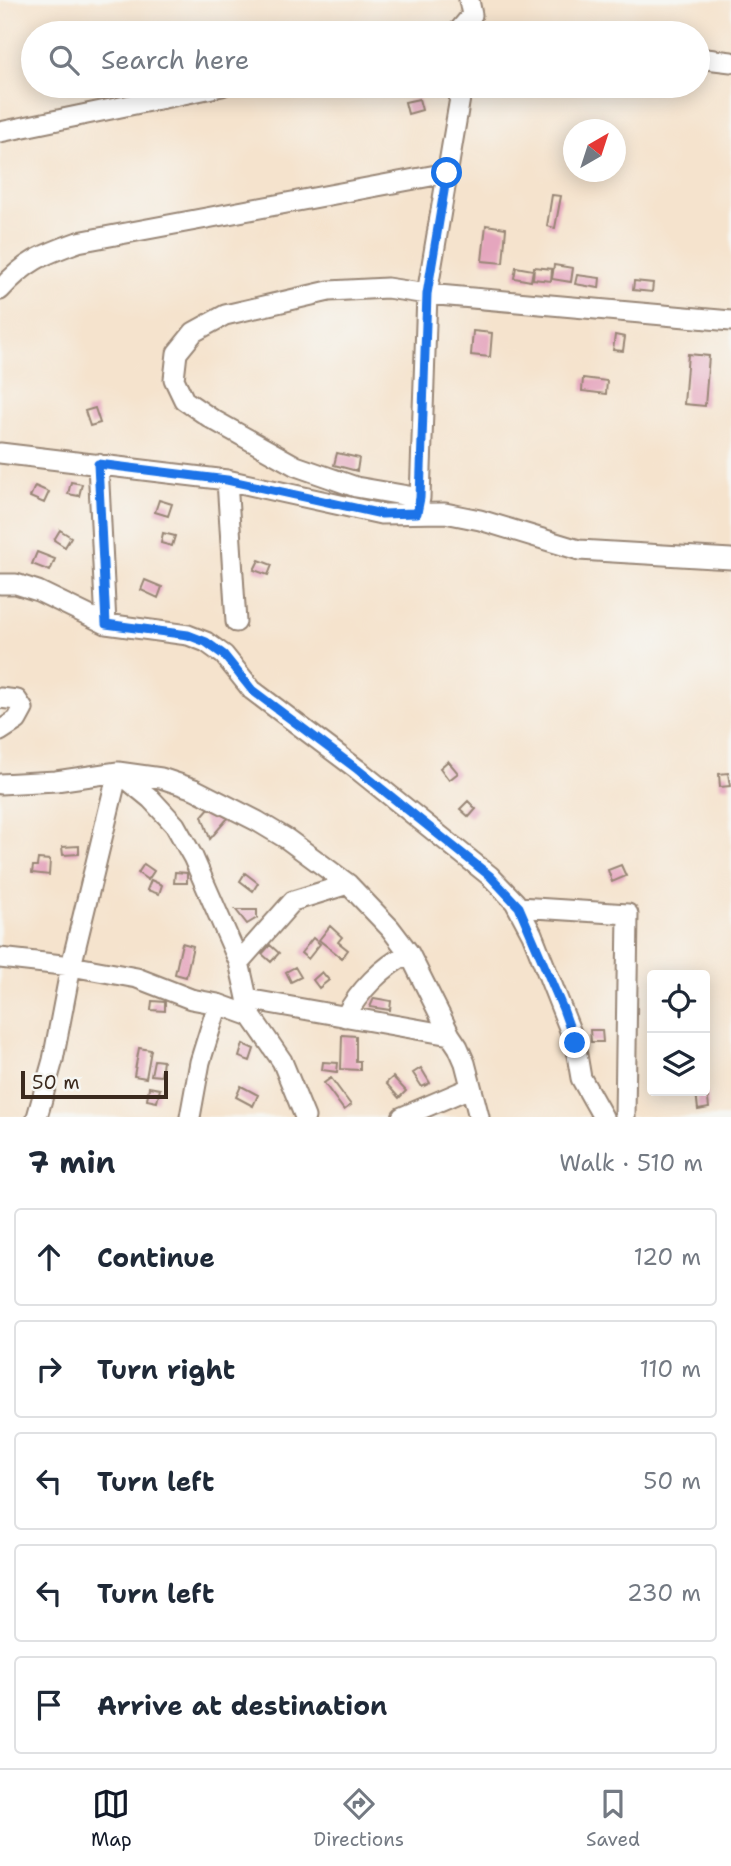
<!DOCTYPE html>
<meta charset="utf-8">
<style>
body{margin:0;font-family:"Shantell Sans",sans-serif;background:#f2f2f3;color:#1f2937}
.controls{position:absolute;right:21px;bottom:21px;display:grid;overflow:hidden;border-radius:7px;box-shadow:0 4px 18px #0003}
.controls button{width:63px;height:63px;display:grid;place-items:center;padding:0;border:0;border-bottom:2px solid #e0e1e3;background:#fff;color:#1f2937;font:35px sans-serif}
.compass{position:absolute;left:563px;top:119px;width:63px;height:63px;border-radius:50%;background:#fff;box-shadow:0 4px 18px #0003;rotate:39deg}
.scale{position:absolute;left:21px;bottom:18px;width:147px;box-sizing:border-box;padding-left:7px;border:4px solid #3b2a1e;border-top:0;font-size:19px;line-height:24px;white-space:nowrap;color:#3b2a1e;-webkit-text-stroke:5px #f6f6f2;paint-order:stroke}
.stop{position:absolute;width:21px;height:21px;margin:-16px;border:5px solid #1a73e8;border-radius:50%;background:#fff}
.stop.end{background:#1a73e8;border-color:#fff;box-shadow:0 2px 7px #0008}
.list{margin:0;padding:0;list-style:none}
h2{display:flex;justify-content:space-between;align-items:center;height:91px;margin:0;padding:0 28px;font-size:30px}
h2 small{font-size:23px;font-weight:400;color:#747a83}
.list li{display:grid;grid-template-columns:46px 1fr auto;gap:21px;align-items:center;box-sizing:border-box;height:98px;margin:0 14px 14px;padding:0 14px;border:2px solid #e0e1e3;border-radius:7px}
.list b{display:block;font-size:26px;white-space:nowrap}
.list em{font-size:23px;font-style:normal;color:#747a83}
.icon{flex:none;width:38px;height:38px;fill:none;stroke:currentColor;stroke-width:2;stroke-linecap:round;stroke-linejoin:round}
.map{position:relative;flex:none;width:731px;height:1117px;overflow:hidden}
.search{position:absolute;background:#fff;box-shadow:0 4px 18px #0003;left:21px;right:21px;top:21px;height:77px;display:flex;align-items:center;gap:18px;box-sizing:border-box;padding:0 24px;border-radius:38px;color:#747a83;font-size:26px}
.sheet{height:651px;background:#fff}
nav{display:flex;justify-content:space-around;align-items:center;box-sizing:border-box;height:98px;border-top:2px solid #e0e1e3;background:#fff;font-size:19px;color:#747a83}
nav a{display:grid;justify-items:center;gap:4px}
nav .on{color:#111827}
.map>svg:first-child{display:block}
</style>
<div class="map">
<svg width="731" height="1117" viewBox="0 0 731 1117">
<rect width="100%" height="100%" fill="#f6f6f2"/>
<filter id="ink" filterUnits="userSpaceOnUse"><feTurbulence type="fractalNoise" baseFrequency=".0143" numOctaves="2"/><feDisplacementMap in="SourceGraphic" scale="14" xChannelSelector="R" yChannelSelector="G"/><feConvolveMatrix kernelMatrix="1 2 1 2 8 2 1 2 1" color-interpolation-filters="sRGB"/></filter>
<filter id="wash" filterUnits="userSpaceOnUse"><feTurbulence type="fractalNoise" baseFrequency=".00686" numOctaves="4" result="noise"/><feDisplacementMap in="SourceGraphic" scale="28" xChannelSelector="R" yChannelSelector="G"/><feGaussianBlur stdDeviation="1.57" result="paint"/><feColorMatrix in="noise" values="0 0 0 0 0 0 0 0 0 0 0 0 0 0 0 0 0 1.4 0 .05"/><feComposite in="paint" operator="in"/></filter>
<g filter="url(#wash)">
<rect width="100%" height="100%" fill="#f5e3cd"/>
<g id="blocks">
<path fill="#e5a6be" d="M419 99 422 110 408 114 405 102Z
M552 195 561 196 555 228 547 226Z
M486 225 506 228 503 263 482 261Z
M554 265 573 268 571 282 552 279Z
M516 267 533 270 531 281 514 278Z
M534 267 552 269 551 281 533 279Z
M577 275 600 278 599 288 575 284Z
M634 281 653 283 652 292 633 290Z
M473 331 492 333 490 357 471 355Z
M615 335 625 337 623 351 613 350Z
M688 354 709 356 705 406 684 404Z
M583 378 607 381 606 394 582 391Z
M95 408 100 423 90 426 85 411Z
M337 453 359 458 357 471 334 465Z
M71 482 82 484 79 496 68 494Z
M35 486 49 492 44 503 30 497Z
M159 500 172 504 168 516 155 512Z
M60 530 71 537 65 547 54 540Z
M163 533 175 536 172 546 161 543Z
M37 552 55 559 50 571 32 564Z
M259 560 272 565 268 575 254 570Z
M145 580 162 587 158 598 141 590Z
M448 761 458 773 449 780 440 768Z
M728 773 730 786 720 787 719 774Z
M468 801 476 809 469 817 460 809Z
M209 808 228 818 210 839 202 816Z
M79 846V854L63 855 62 847Z
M38 859 50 860 49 875 32 873 33 866H37Z
M144 864 154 871 148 880 138 873Z
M621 865 626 876 612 882 608 870Z
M175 872 187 873V883H174Z
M245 873 258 883 253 891 240 881Z
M151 880 162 885 159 894 147 890Z
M236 910H257V918L247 924Z
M330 926 342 937 338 942 348 950 342 958 319 940Z
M313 938 320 944 308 959 301 953Z
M182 943 193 946 186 977 175 974Z
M270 945 279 953 271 962 262 954Z
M295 967 301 977 291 982 286 972Z
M322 972 329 980 319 988 313 980Z
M374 998 391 1001 390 1010 370 1007Z
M152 1001 165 1002V1011L151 1010Z
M590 1030H602L603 1042H591Z
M342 1035 356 1036V1061H360V1070L341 1069Z
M243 1044 254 1049 250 1061 239 1057Z
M139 1048 151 1050 146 1078 134 1076Z
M154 1060 163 1061 161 1076 151 1075Z
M323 1062 338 1063 337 1072 322 1070Z
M421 1068 430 1083 422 1087 413 1073Z
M393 1077 406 1091 399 1098 386 1083Z
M331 1078 351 1105 344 1110 324 1083Z
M241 1086 258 1095 253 1106 236 1097Z
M149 1087 160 1089 157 1102 147 1100Z
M696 1091H707L709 1108 698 1110Z"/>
</g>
</g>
<g filter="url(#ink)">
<use href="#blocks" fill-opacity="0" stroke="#988676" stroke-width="2"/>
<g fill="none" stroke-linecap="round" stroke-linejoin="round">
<defs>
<path id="minor" d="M457 33 472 15 469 0
M698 58 731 62
M0 132 222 86
M0 290C26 261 42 255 78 242L447 173
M0 453 227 480 381 514 445 513 480 520 579 550 731 559
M98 464 106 624
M227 480 236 622
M420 498 356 487 296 466 212 419 184 400 174 379 177 353 194 332 225 315 329 291 387 288 427 294 731 321
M418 508 420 498 427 294 462 86
M0 584H16L38 591 106 624 188 635 206 642 224 655 252 690 357 769 490 876 515 902 532 934 575 1043 581 1078 603 1117
M0 698 17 700 23 709 17 720 0 731
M0 784 56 781 118 772 161 778 194 789 257 821 287 839 348 884 390 928 409 953 450 1035 458 1047 465 1063 479 1117
M519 907 628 914 625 1117
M0 958 71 966 137 978 191 999 218 1004 251 1016
M239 962 293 901 348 884
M247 999 450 1035
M345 1017C359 991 382 967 409 953
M37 1117 53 1060 71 966 118 772 151 799 175 825 193 857 239 962 251 1016 282 1061 305 1117
M190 1117 200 1062 218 1004
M402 1117 470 1088"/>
</defs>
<use href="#minor" stroke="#988676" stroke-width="23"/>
<use href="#minor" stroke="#fff" stroke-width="19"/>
</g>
</g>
<g fill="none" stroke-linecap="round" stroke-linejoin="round" filter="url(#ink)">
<path stroke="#1a73e8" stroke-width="9" d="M447 173 427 294 420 498 417 513 382 514 227 480 98 464 106 624 188 635 206 642 224 655 252 690 357 769 490 876 519 907 563 1009 575 1043"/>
</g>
</svg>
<div class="controls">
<button><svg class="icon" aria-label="locate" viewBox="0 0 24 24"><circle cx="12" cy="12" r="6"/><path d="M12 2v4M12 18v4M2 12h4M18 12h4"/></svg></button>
<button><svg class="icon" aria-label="layers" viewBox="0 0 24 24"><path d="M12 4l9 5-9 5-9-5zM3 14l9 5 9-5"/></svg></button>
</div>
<svg class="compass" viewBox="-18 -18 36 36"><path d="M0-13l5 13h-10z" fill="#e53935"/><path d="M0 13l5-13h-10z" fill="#747a83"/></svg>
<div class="scale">50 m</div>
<div class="stop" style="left:447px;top:173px"></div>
<div class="stop end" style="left:575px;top:1043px"></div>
<div class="search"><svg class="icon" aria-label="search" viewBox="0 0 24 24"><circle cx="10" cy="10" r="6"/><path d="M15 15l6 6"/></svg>Search here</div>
</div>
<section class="sheet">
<h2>7 min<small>Walk · 510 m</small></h2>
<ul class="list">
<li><svg class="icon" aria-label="ahead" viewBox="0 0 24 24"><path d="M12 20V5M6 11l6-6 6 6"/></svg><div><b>Continue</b></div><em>120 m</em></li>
<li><svg class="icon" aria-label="right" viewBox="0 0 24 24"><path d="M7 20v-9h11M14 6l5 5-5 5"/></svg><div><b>Turn right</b></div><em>110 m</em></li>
<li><svg class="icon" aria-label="left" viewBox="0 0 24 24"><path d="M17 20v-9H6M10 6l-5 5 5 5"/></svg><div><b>Turn left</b></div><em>50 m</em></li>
<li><svg class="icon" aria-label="left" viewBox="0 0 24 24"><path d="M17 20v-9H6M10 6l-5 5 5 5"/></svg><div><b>Turn left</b></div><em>230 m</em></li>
<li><svg class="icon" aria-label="arrive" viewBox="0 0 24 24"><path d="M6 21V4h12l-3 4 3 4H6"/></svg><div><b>Arrive at destination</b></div></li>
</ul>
</section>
<nav>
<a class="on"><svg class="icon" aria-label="map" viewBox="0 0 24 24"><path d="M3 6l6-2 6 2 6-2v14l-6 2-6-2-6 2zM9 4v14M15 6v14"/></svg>Map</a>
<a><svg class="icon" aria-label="directions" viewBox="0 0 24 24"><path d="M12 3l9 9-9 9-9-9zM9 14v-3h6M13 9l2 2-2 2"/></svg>Directions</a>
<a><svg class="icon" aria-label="saved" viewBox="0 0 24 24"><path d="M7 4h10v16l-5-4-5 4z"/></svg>Saved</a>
</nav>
